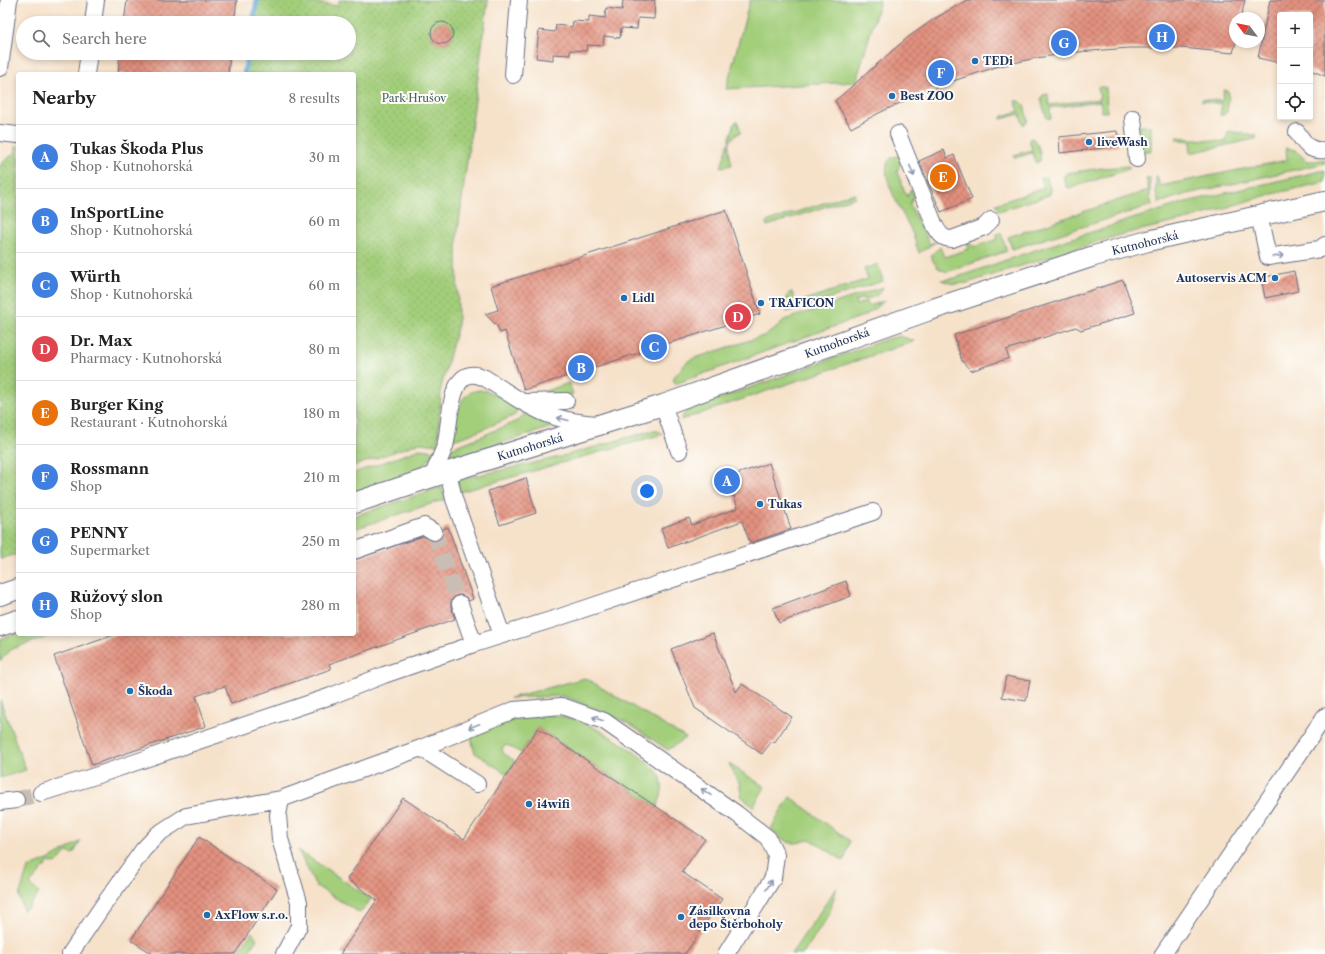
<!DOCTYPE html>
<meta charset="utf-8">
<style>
body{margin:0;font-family:"Libre Caslon Text",serif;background:#f6f6f6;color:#222}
.controls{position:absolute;right:12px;top:12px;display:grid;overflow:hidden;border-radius:4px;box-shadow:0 2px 6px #0003}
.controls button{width:36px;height:36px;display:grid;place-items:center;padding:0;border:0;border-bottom:1px solid #e0e0e0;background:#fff;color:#222;font:20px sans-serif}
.compass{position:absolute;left:1229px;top:12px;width:36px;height:36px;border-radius:50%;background:#fff;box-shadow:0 2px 6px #0003;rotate:302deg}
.you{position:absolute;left:647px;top:491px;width:14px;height:14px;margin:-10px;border:3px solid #fff;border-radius:50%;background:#1a73e8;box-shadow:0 0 0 6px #1a73e833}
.badge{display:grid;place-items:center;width:26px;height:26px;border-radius:50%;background:#b45309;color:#fff;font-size:13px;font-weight:700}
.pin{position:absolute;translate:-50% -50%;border:2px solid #fff;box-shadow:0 1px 4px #0006}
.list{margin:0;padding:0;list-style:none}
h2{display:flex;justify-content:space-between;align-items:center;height:52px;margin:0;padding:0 16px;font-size:17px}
h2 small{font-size:13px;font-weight:400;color:#767676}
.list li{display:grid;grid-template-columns:26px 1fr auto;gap:12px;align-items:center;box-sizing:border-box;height:64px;padding:0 16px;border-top:1px solid #e0e0e0}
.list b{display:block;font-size:15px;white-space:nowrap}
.list p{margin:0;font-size:13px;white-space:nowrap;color:#767676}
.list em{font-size:13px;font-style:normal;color:#767676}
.icon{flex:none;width:22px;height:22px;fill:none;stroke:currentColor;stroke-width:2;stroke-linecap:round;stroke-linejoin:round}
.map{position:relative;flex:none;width:1325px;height:954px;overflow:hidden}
.search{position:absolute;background:#fff;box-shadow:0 2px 6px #0003;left:16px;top:16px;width:340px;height:44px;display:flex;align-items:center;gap:10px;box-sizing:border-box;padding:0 14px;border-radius:22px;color:#767676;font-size:15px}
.panel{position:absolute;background:#fff;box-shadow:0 2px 6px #0003;left:16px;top:72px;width:340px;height:564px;border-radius:4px}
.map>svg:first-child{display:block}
</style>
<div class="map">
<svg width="1325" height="954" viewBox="0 0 1325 954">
<defs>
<pattern id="park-dots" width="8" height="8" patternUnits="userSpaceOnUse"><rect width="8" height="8" fill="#a3ce7a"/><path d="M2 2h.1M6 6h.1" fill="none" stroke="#8cb16c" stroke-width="1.8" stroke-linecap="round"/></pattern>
<pattern id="building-cross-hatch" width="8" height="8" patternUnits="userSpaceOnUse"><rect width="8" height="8" fill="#e3917e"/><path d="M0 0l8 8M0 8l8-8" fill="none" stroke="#b7776a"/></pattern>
</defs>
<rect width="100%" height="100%" fill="#fdfcf7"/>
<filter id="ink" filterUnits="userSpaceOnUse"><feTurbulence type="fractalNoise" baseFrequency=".025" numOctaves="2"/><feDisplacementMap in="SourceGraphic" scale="8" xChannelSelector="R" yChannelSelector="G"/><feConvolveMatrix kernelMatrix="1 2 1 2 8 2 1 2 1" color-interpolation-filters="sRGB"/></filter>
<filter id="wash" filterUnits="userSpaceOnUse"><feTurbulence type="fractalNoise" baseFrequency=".012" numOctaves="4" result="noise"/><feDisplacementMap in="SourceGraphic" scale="16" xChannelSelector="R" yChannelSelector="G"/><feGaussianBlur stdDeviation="0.9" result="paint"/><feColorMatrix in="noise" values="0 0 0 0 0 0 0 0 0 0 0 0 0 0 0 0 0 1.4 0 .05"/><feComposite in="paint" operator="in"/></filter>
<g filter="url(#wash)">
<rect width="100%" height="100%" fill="#f6e1c9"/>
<path fill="#a3ce7a" stroke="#5f7e6c" d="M750 0H880L856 82 726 89Z
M1098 87H1106L1107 112H1102L1100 101 1050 108 1051 119 1047 118 1046 116 1041 99 1043 95 1048 94 1049 105 1100 99Z
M1224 90 1228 91 1229 95 1227 112 1223 115H1220L1222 104 1202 101V99L1222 101Z
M1015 101H1020L1024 105 1028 121 1023 125 1020 114 1001 119V117L1019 111Z
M737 121 741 132C725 140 729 150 732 165L721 167 735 122Z
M1139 126H1151V151H1141Z
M1228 131 1255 135 1257 138 1255 139 1190 153 1191 141 1177 140V137L1226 142Z
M1032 138C1038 142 1042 155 1040 161L1036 163 1032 153 1015 158 1014 155 1032 150 1029 139Z
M1286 148 1295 150 1307 161H1314L1325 159V163L1183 195 1159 203 1156 193V176H1157L1160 186 1287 160Z
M899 156 902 158 897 172 907 197 911 189 914 195 910 204 921 229 925 220 928 227 923 229 929 244 937 241 919 253C916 245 914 237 911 230 905 217 867 157 899 156Z
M1129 166 1130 168 1129 169 1071 188 1067 187 1063 177 1067 173 1102 168Z
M1325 170V182L1264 196 1189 219 1123 234 967 283 954 284 941 280 955 278 1032 251 1186 202Z
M1046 177 1047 179 1051 192 1049 195 999 211 996 204 1044 188 1041 178Z
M1150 178V198L1152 205 1012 249 1008 237 1149 190 1146 179Z
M854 193 855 197 767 226 766 222Z
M1001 233 1007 251 947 272 938 268 931 258V255L940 247 944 257 969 249 967 243 969 237 973 247 998 239 996 234Z
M878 264 883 281 787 312V298L789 293 792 292 796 303 868 279 864 269Z
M883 287C880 296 872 297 864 300L863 298 855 301 856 305 867 301 869 306 884 301 866 315 675 384 673 377C681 372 683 363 692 359L766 335 778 327 784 320Z
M900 336 915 341 681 420 684 414 690 409 887 339Z
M569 383 573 394 561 397 534 395Z
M479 390 487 391 519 407 515 415 477 432 453 440C456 421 455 393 479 390Z
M526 412 558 425 446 461 451 448 480 437 519 420Z
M650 431H658L663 434 460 492 457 480 560 457Z
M420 449 436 451C430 458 425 465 418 469 404 479 372 487 354 492V473Z
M441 487 446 499 354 529V516Z
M18 633V634H55L12 649 0 661V639Z
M585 678 686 738 668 750 626 722 564 696 510 698Z
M0 700 26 770 0 778Z
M553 715C562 717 572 718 580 721 597 727 656 762 661 778 664 788 661 798 657 807L538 728 521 753 507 745 503 747 502 750 504 754 515 761 507 774 475 753 471 738 481 728 505 720 524 716Z
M729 764 765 787 753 807 741 796 740 785Z
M790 797 850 841 844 861 810 839C789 847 787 843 771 829L780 812Z
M81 841 73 854 66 852 56 864 49 862 30 884 39 893 28 908 23 910 19 896 28 868 50 859Z
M298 850 371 899 360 913 316 886Z
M837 887 829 915 803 954H791Z
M252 932 257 939 247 954H237Z"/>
<path fill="url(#park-dots)" stroke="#5f7e6c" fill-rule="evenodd" d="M258 0H294L338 6 339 0H488L457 238 458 324 441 388 438 445 421 443 416 444 354 466V74H246L249 53H349V23H254ZM444 22 451 27 453 35 448 43 440 44 432 39 431 32 435 24Z
M15 147H18V554L0 559V165L14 153Z"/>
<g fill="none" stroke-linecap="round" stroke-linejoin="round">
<path stroke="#68acdd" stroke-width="5" d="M253 23 257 0
M244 74 248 53"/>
</g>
<g id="blocks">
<path fill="url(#building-cross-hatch)" d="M127 0H237L234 23H124Z
M623 0H655L654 19 638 18 637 29 621 28 620 38 604 36 603 46 587 45 586 51 570 50V55L553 54V60L536 58 539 30 555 32 556 25 572 27 573 21 589 22V16L605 18 606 8 622 10Z
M967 0H1245L1241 18H1235L1236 42 1233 53 1182 48H1129L1078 52 1036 58 996 67 956 80 917 95 879 113 851 128 835 101 907 38 934 19Z
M1270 0H1325V76L1310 70V15H1280V63L1258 58Z
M431 33a11 11 0 1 1 22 0a11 11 0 1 1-22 0Z
M120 53H230L228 74H118Z
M1117 131 1119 146 1060 153 1059 137Z
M944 150 947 158 954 155 972 199 941 212 919 161Z
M726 210 760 314 524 390 505 331 500 333 497 326 485 314 498 310 491 286Z
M1294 271 1298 291 1265 298 1261 278Z
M1123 280 1135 313 1081 330 1076 327 1006 350 1009 358 971 371 962 361 954 335Z
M769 463 791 529 750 543 742 521 668 548 661 528 689 518 692 525 738 508 728 477Z
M526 478 536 513 500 525 488 491Z
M448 527 473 599 469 601 466 597 461 595H457L453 598 451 602V607L455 619 329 664 331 669 231 704 225 686 196 696 206 726 92 765 54 656 117 634H354V560L423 536 433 541 438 540 442 537 443 529Z
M846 581 851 596 779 623 773 608Z
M713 633 736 692 742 684 792 717 774 743 772 741 762 754 695 708 671 649Z
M1006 676 1030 681 1026 701 1002 697Z
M538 728 705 839 682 872 722 899 685 954H340L377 900 347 879 403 798 464 839Z
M199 837 277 889 235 954H153L131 940Z"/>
</g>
</g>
<g filter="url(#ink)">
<use href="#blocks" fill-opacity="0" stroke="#686d83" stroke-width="1"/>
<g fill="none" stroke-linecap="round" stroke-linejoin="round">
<path stroke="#cabdb4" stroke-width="16" stroke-dasharray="16 8" stroke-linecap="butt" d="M434 532 460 604
M16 800 41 793"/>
<defs>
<path id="minor" d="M93 23 96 0
M0 68 9 0
M86 74 89 53
M513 75 519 0
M1133 118 1137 159
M1297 132C1305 144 1309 152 1325 150
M0 133 18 135
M898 134 935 226C939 233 942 239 952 239L984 227 991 220
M1259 215 1268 257 1320 249 1325 245
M526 402 566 401
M663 405 679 451
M448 472 454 499 502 635
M432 477C436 467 441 457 445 446 450 430 448 379 470 375 476 374 480 376 485 378 507 392 530 409 555 417 569 421 583 423 597 424
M354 551 424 526 434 532
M460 604 474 644
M421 748 477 784
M41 793 95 776 331 696 384 675 474 644 557 618 873 512
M0 802 16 800
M70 954 102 907 143 850 158 834 186 816 281 799
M284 954 299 926V902L280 839 278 815 281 799 421 748 514 710 562 706 604 721 737 814 768 838 776 855 773 878 726 954
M1163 954 1325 716"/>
<path id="major" d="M354 503 432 477 663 405 927 311 1094 256 1148 241 1325 201
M0 595 18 589
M0 626 18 620"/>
</defs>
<use href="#minor" stroke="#686d83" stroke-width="18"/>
<use href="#major" stroke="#686d83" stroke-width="22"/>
<use href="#minor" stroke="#fff" stroke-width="16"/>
<use href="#major" stroke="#fff" stroke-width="20"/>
</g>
<defs><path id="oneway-shaft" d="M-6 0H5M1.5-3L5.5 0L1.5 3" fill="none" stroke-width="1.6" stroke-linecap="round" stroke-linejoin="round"/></defs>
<g stroke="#8d97ae">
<use href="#oneway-shaft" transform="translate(912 171) rotate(68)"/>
<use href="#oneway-shaft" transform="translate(1278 256) rotate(-9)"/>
<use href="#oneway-shaft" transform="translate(563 419) rotate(-166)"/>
<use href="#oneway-shaft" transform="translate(598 719) rotate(-160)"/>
<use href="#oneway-shaft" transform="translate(474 726) rotate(158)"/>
<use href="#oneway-shaft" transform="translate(706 792) rotate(-145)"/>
<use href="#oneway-shaft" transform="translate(769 885) rotate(-58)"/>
</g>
</g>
<g fill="#1f6fb2" stroke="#fdfcf7" stroke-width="1.5">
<circle cx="975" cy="61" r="4"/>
<circle cx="892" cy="96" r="4"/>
<circle cx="1089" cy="142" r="4"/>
<circle cx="1275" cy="278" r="4"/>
<circle cx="624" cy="298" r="4"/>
<circle cx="761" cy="303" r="4"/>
<circle cx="760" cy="504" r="4"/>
<circle cx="130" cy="691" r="4"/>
<circle cx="529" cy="804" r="4"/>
<circle cx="207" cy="915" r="4"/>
<circle cx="681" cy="917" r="4"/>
</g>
<g text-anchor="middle" stroke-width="4" stroke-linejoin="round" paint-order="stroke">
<g font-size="11" font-weight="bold" fill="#1b2f5e" stroke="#fdfcf7" text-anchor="start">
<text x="983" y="65">TEDi</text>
<text x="900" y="100">Best ZOO</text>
<text x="1097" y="146">liveWash</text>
<text x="1267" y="282" text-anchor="end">Autoservis ACM</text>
<text x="632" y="302">Lidl</text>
<text x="769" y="307">TRAFICON</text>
<text x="768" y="508">Tukas</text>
<text x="138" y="695">Škoda</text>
<text x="537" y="808">i4wifi</text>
<text x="689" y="915">Zásilkovna<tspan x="689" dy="13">depo Štěrboholy</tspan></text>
<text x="215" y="919">AxFlow s.r.o.</text>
</g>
<g font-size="11" fill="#445f66" stroke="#fdfcf7">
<text x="414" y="102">Park Hrušov</text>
</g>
<g font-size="11" fill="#1b2f5e" stroke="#fdfcf7">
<text transform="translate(1145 243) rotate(-14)" y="4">Kutnohorská</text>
<text transform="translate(837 343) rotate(-20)" y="4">Kutnohorská</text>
<text transform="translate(530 447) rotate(-17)" y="4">Kutnohorská</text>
</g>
</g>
</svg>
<div class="controls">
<button>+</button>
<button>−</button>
<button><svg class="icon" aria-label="locate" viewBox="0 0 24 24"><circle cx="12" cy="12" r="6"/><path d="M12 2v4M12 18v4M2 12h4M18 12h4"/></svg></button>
</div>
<svg class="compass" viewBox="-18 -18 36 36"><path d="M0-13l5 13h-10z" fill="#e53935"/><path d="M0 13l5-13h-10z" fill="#767676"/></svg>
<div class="you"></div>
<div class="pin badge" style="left:727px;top:481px;background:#3f7fe0">A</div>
<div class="pin badge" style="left:581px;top:368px;background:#3f7fe0">B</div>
<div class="pin badge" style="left:654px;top:347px;background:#3f7fe0">C</div>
<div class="pin badge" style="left:738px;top:317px;background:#e0444e">D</div>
<div class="pin badge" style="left:943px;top:177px;background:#e8710a">E</div>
<div class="pin badge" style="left:941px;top:73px;background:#3f7fe0">F</div>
<div class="pin badge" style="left:1064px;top:43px;background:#3f7fe0">G</div>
<div class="pin badge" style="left:1162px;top:37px;background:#3f7fe0">H</div>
<div class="search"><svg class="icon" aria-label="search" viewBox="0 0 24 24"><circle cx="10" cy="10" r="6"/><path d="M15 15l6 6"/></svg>Search here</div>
<section class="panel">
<h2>Nearby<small>8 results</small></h2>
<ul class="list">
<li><span class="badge" style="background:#3f7fe0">A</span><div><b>Tukas Škoda Plus</b><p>Shop · Kutnohorská</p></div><em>30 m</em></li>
<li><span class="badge" style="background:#3f7fe0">B</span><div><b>InSportLine</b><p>Shop · Kutnohorská</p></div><em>60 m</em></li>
<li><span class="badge" style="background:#3f7fe0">C</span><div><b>Würth</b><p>Shop · Kutnohorská</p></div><em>60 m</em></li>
<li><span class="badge" style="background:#e0444e">D</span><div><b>Dr. Max</b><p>Pharmacy · Kutnohorská</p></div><em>80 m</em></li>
<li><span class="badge" style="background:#e8710a">E</span><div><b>Burger King</b><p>Restaurant · Kutnohorská</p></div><em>180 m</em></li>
<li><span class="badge" style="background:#3f7fe0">F</span><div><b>Rossmann</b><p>Shop</p></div><em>210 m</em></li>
<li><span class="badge" style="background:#3f7fe0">G</span><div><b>PENNY</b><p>Supermarket</p></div><em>250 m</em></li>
<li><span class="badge" style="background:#3f7fe0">H</span><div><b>Růžový slon</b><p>Shop</p></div><em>280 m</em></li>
</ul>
</section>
</div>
